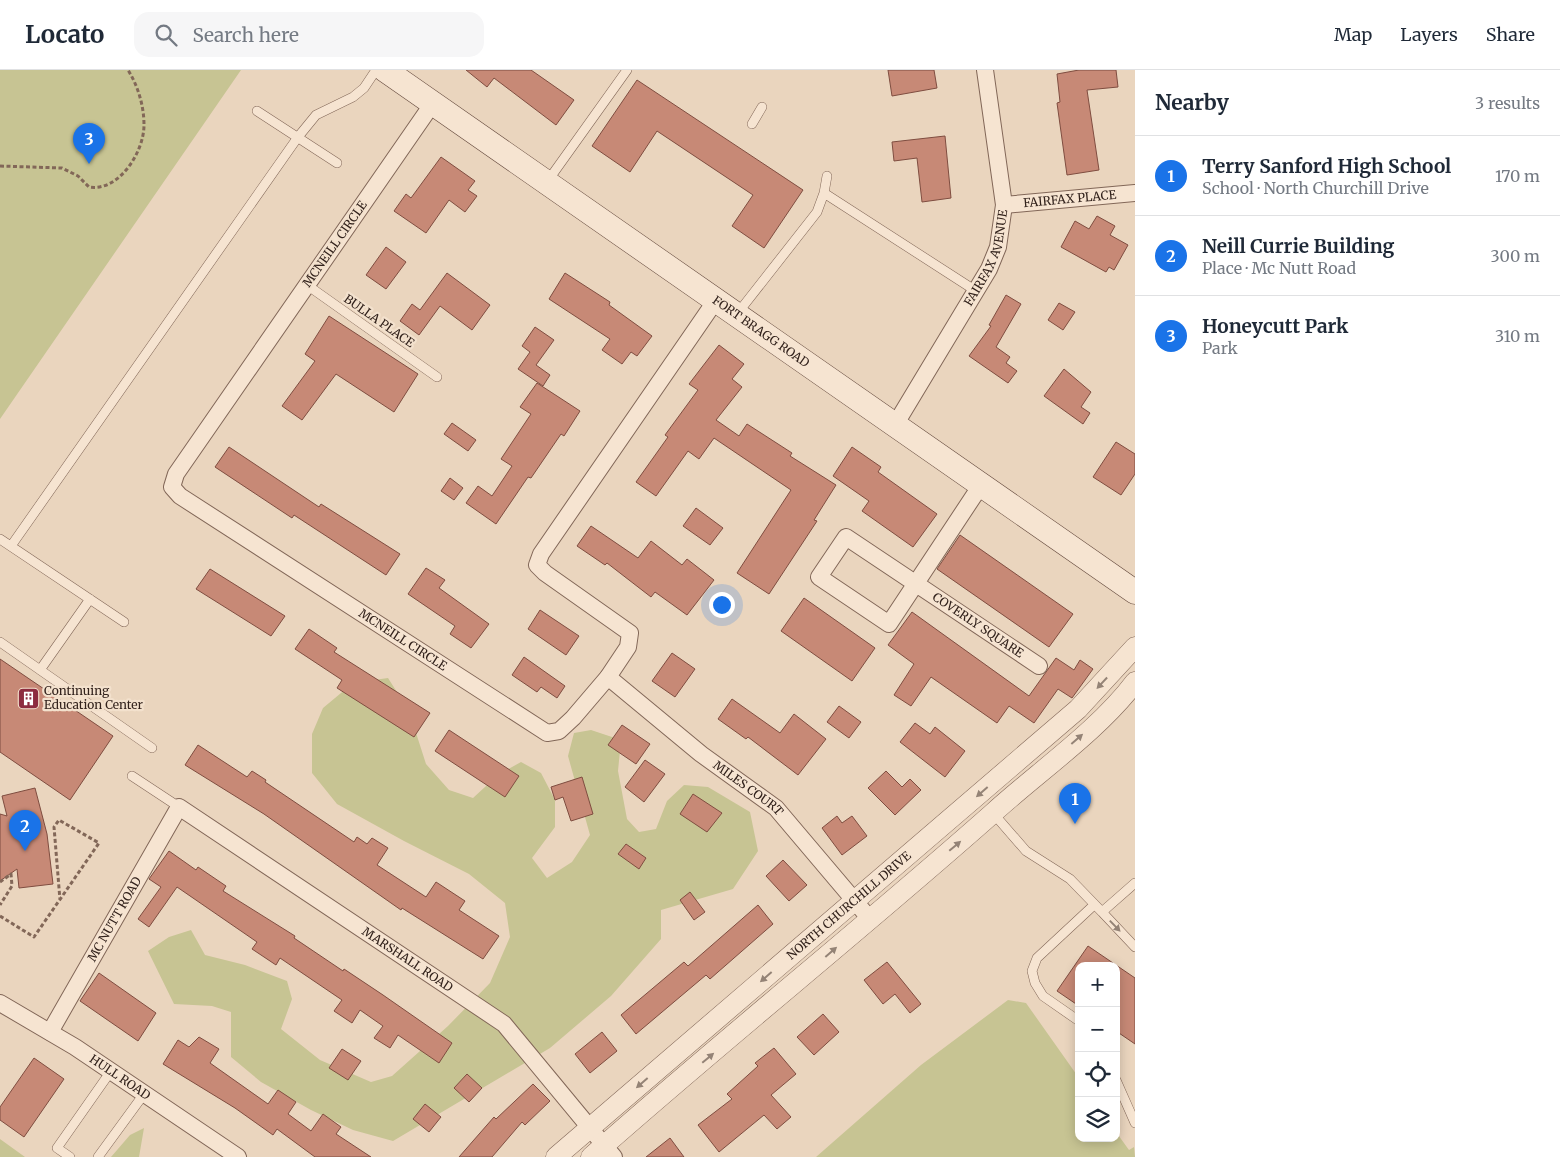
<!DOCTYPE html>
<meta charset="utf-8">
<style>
body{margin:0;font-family:Merriweather,serif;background:#f6f6f7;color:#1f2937}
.controls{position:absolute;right:15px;bottom:15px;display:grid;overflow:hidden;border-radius:10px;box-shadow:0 2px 12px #0003}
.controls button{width:45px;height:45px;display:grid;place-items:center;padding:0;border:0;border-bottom:1px solid #e0e1e3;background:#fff;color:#1f2937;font:25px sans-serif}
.you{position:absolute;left:721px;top:534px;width:18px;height:18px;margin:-12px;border:4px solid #fff;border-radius:50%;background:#1a73e8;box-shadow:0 0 0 8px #1a73e833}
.badge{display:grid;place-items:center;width:32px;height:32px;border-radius:50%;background:#1a73e8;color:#fff;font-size:16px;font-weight:700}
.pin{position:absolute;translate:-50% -41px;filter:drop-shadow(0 1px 2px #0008)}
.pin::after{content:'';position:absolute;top:26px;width:18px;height:15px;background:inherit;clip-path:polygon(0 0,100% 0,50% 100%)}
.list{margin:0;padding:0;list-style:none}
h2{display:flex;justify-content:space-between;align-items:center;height:65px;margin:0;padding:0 20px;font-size:21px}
h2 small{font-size:16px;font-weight:400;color:#747a83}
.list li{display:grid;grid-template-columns:32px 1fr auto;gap:15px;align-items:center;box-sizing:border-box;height:80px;padding:0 20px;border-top:1px solid #e0e1e3}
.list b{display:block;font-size:19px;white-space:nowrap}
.list p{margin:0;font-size:16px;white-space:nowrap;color:#747a83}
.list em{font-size:16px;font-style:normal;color:#747a83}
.icon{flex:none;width:28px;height:28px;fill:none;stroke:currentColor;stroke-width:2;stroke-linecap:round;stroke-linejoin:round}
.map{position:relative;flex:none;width:1135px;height:1087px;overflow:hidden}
header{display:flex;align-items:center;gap:30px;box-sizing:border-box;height:70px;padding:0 25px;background:#fff;border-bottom:1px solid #e0e1e3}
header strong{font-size:24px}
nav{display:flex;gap:28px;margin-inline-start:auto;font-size:18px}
.search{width:350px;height:45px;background:#f6f6f7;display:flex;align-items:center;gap:12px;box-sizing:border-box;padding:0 18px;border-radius:15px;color:#747a83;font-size:19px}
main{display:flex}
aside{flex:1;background:#fff}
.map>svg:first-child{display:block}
</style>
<header>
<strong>Locato</strong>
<div class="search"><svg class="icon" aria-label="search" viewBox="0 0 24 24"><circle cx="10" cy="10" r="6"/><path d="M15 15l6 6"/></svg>Search here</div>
<nav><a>Map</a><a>Layers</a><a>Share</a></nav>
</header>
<main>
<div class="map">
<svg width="1135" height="1087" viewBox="0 0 1135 1087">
<rect width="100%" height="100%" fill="#ead5be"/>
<path fill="#c7c493" d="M0 0H241L0 349Z
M388 608 409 641 426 694 449 720 473 728 498 705 521 692 541 703 555 730V757L532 788 547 808 572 792 590 765 568 686 574 663 591 660 621 670 618 701 627 749 639 762 656 759 667 731 684 715 708 717 750 742 758 781 733 819 661 840V869L611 926 550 978 393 1071 353 1060 311 1040 261 1012 231 987V942L212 936 174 934 148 881 169 867 191 860 205 885 245 895 287 911 292 929 281 959 320 990 371 1012 392 1006 448 956 490 913 510 867 505 833 469 804 404 771 337 734 312 703V664L323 638 353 613Z
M1008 930 1026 933 1079 1008V1068H1116V1062L1129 1080 1134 1077 1135 1087H816L921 995Z
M144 1058 139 1087H111L130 1065Z
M0 1069 25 1087H0Z"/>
<path fill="#c78976" stroke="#7f4d40" d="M466 0H531L574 30 556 55 494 8 487 17Z
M888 0H934L937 18 892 26Z
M1079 0H1116L1118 17 1087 20 1099 100 1067 105 1057 33 1060 32 1057 4Z
M637 10 803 120 764 178 732 156 753 125 657 61 630 102 592 76Z
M945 66 951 128 922 132 917 88 894 91 892 72Z
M441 87 475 111 468 120 477 126 465 142 449 130 426 163 394 141 406 124 411 128Z
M1097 146 1115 156 1110 165 1128 175 1114 200 1109 197 1106 202 1061 177 1075 151 1089 159Z
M386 177 406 192 386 219 366 205Z
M447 203 490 235 472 260 440 236 419 265 400 251 412 234 420 240Z
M565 203 610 232 609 235 652 266 637 286 631 282 622 294 602 280 610 269 549 229Z
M1006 225 1021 234 996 277 1010 287 1006 293 1017 301 1008 313 969 286 991 256 989 255Z
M1059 233 1075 242 1063 260 1048 250Z
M329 246 418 304 394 342 336 304 302 350 282 336 315 291 305 284Z
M535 257 554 270 536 295 550 305 543 316 518 299 530 282 522 276Z
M719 275 744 294 732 309 742 317 716 350 739 366 747 354 792 383 790 386 836 415 814 450 817 451 769 524 737 503 791 420 714 368 699 389 688 381 656 426 636 412 668 367 665 365 698 320 689 314Z
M1064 299 1091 322 1081 337 1090 343 1083 354 1044 326Z
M537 313 580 341 564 366 561 364 531 408 528 407 496 454 466 433 478 416 492 426 512 396 501 389 531 344 520 337Z
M452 353 476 370 468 381 444 364Z
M1116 372 1135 384V404L1121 425 1093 407Z
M229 377 319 437 321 434 400 484 386 505 294 445 292 448 215 397Z
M852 377 881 397 878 402 937 444 913 477 862 441 869 431 833 406Z
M450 408 463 418 454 430 441 421Z
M696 438 723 458 710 475 683 456Z
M591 456 638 488 651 471 682 495 687 489 714 510 687 545 655 522 651 527 607 493 605 495 577 476Z
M960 465 1073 544 1049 577 937 499Z
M426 498 445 510 439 518 489 554 471 578 450 564 455 556 408 524Z
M210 499 285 546 271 566 196 519Z
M804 528 875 578 852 611 781 561Z
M540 540 579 566 566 585 528 559Z
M912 542 1029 626 1056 588 1074 600 1080 590 1093 599 1072 628 1058 619 1034 653 1009 636 997 653 931 607 911 636 894 625 914 594 888 575Z
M309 559 337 578 334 582 430 643 414 667 337 618 342 610 295 579Z
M672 583 695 599 675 627 652 611Z
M524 587 565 616 557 628 541 617 537 622 512 605Z
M0 589 113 666 70 730 0 682Z
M732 629 780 663 794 644 826 669 798 705 748 667 746 669 718 649Z
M839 636 861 652 849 668 827 652Z
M915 653 930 664 935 657 965 681 945 707 900 672Z
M622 655 650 674 636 694 608 675Z
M449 660 519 706 505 727 435 681Z
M198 675 247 707 252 701 266 710 265 712 354 772 357 767 367 774 372 768 388 778 377 795 426 827 436 812 465 831 459 840 499 866 483 889 402 838 401 840 264 744 185 695Z
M645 690 665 704 644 732 625 717Z
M886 701 902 717 910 709 921 720 895 745 868 718Z
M582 707 593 744 571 751 563 727 555 730 551 717Z
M35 718 47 764 53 814 19 818 17 799 0 811V744L7 746 2 726Z
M693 724 722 743 707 762 680 744Z
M837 746 842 753 852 746 867 766 842 785 822 758Z
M626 774 646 788 639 799 618 784Z
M169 781 196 800 198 797 226 816 223 821 295 866 294 868 343 901 344 899 383 925 452 973 439 993 398 965 390 978 374 968 383 956 360 940 352 953 334 941 342 930 280 888 276 895 252 879 257 872 177 817 149 857 138 849 161 817 149 809Z
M783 790 807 815 789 831 766 806Z
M690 822 705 842 694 850 680 830Z
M758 835 773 854 710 909 706 905 636 964 621 945 684 892 688 896Z
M1088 876 1135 908V974L1116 961V896H1079V936L1057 921Z
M887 892 921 934 910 943 895 924 883 934 864 910Z
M99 903 156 943 138 971 80 931Z
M823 944 839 962 814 985 797 967Z
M602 962 617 981 590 1003 575 984Z
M199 967 219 979 210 993 268 1034 278 1020 296 1032 288 1044 311 1061 323 1044 341 1057 336 1064 371 1087H315L277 1059 273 1065 235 1038 163 994 178 970 189 977Z
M774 978 796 1004 771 1025 791 1047 777 1059 764 1045 719 1082 698 1055 732 1029 727 1024 758 996 755 993Z
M342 979 361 991 348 1010 329 998Z
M34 988 64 1009 24 1067 0 1050V1037Z
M467 1004 482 1018 469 1032 454 1018Z
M533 1014 550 1031 525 1055 522 1052 492 1087H459L494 1047 496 1049Z
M425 1034 441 1047 429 1062 413 1049Z
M670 1068 684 1087H646Z"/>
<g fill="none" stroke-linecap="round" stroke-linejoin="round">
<defs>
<path id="service" d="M257 41 337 93
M752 54 762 37
M547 112 627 0
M824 123 976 221
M307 215 437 307
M737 244 817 142 824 123 827 106
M0 469 124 552
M11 476 298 67 316 45 353 27 364 18 376 0
M0 572 152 678
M40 600 90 529
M132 706 179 737
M993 743 1026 781 1070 809 1102 842
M1135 813 1102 842 1135 877
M1079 951 1043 926 1035 913 1032 901 1037 888 1094 835
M1116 1010 1135 1053
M70 1087 57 1078 111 1001
M98 1087 144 1024"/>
<g id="minor">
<path id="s1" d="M433 33 176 404 172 417 180 426 547 663 559 661 573 648 608 607 628 577 630 563 545 503 537 495 541 484 716 230"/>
<path id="s2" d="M1004 135 1135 123"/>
<path id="s3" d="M895 355 989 199 998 177 1004 135 985 0"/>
<path id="s4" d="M981 415 889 554 819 507 846 467 1039 596"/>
<path id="s5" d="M608 607 701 684 776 738 870 849"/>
<path id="s6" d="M0 933 75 977 238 1087"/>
<path id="s7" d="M50 962 179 737 504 954 614 1087"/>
</g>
<g id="tertiary">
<path id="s8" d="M556 1087 1078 639 1135 577"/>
<path d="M591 1087C723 970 861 860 993 743 1038 702 1099 660 1135 612"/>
</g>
<g id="secondary">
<path id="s9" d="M385 0 1135 522"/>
</g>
</defs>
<use href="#service" stroke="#826758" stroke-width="10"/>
<use href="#minor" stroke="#826758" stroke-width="18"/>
<use href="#tertiary" stroke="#826758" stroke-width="21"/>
<use href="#secondary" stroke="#63483c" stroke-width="25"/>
<path stroke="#826758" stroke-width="3" stroke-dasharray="4 2.5" stroke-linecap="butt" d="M0 96 62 98 78 106 89 117C119 122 144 82 144 55 144 36 138 16 128 0
M0 812 11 804 12 816 0 835
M0 846 34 867 99 773 59 750 54 757 60 830"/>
<use href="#service" stroke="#f6e4d1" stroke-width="9"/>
<use href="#minor" stroke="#f6e4d1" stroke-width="16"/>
<use href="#tertiary" stroke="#f6e4d1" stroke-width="20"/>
<use href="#secondary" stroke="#f6e4d1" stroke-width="24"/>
</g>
<defs><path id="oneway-solid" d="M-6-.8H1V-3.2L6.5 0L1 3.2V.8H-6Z" transform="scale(1.25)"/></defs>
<g fill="#948376">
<use href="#oneway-solid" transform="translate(1102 613) rotate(133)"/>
<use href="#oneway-solid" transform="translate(1077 669) rotate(-41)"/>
<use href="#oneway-solid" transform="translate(982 722) rotate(139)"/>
<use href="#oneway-solid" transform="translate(955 776) rotate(-40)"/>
<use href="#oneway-solid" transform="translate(1115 856) rotate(46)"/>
<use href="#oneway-solid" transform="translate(831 882) rotate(-41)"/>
<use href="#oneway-solid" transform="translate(766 907) rotate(139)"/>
<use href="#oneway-solid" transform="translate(708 988) rotate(-40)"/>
<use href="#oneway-solid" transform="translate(642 1013) rotate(139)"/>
</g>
<defs>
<symbol id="building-square" viewBox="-11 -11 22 22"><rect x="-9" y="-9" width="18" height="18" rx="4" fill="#8d2c3f" stroke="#f3e1cd"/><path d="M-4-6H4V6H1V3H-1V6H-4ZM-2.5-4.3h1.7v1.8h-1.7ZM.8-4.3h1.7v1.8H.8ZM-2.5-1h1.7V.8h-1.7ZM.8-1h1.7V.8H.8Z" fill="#fff"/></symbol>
</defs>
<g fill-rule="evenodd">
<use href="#building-square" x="16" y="616" width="25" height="25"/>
</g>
<g text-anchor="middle" stroke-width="4.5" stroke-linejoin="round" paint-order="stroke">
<g font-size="12" fill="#32221c" stroke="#f3e1cd">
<text dy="4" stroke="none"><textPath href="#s2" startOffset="66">FAIRFAX PLACE</textPath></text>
<text transform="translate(335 174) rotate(-55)" y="4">MCNEILL CIRCLE</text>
<text dy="4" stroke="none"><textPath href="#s3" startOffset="192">FAIRFAX AVENUE</textPath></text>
<text transform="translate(379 251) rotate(35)" y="4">BULLA PLACE</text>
<text dy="4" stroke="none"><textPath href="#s9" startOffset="458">FORT BRAGG ROAD</textPath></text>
<text dy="4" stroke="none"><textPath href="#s4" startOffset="458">COVERLY SQUARE</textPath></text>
<text dy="4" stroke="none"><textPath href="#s1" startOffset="742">MCNEILL CIRCLE</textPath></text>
<text dy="4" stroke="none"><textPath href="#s5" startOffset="179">MILES COURT</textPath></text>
<text dy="4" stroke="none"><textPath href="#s8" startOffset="386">NORTH CHURCHILL DRIVE</textPath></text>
<text dy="4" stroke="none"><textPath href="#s7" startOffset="130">MC NUTT ROAD</textPath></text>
<text dy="4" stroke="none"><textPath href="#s7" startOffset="534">MARSHALL ROAD</textPath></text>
<text dy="4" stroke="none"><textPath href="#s6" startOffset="141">HULL ROAD</textPath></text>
</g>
<g font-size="12" fill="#32221c" stroke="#f3e1cd" text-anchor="start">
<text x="44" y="625">Continuing<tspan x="44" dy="14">Education Center</tspan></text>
</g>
</g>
</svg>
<div class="controls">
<button>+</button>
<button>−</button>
<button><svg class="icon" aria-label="locate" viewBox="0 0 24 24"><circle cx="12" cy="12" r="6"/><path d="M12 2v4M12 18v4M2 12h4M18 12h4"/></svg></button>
<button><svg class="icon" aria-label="layers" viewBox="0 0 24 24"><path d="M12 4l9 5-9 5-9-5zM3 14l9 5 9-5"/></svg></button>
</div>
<div class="you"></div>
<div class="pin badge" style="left:1075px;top:754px">1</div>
<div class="pin badge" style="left:25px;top:781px">2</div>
<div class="pin badge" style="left:89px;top:94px">3</div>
</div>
<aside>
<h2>Nearby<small>3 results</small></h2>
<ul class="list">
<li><span class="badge">1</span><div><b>Terry Sanford High School</b><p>School · North Churchill Drive</p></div><em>170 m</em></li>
<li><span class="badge">2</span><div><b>Neill Currie Building</b><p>Place · Mc Nutt Road</p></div><em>300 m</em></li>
<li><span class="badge">3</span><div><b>Honeycutt Park</b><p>Park</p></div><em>310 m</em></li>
</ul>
</aside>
</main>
